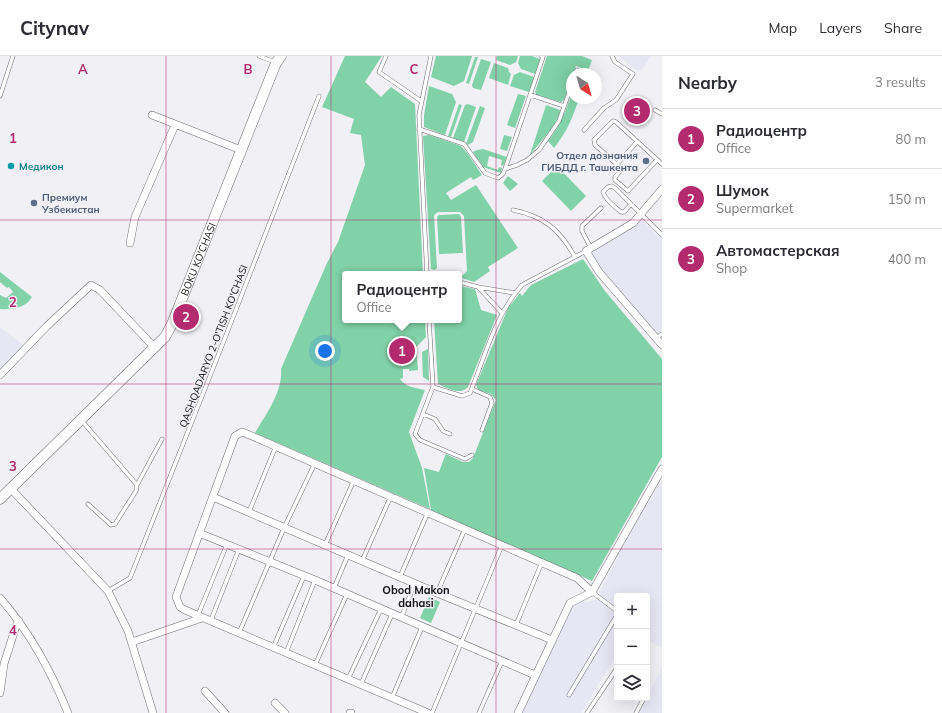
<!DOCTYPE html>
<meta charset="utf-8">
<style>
body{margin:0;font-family:Mulish,sans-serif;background:#f2f2f3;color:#2b2b33}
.controls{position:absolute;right:12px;bottom:12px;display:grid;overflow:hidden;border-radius:4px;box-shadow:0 4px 16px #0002}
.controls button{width:36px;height:36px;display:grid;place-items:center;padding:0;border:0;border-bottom:1px solid #e1e1e2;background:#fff;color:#2b2b33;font:20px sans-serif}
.compass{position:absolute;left:566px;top:12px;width:36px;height:36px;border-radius:50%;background:#fff;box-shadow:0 4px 16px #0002;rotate:143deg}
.you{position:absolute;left:325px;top:295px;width:14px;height:14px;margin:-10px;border:3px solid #fff;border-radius:50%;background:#1a73e8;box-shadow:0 0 0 6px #1a73e833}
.badge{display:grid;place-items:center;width:26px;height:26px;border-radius:50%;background:#b32b6e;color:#fff;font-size:13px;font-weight:700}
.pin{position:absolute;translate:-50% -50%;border:2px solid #fff;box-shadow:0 1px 4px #0006}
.popup{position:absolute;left:342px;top:215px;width:120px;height:52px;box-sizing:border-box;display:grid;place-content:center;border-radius:4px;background:#fff;filter:drop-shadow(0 1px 3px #0005);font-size:13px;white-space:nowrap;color:#7c7c81}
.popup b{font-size:15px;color:#2b2b33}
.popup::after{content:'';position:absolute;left:50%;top:100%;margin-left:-8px;border:8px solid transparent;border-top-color:#fff}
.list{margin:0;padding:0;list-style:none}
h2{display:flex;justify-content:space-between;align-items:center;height:52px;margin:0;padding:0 16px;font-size:17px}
h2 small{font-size:13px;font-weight:400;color:#7c7c81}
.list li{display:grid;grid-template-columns:26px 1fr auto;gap:12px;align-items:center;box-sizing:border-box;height:60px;padding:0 16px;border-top:1px solid #e1e1e2}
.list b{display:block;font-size:15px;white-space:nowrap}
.list p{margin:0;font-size:13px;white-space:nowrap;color:#7c7c81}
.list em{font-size:13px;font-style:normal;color:#7c7c81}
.icon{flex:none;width:22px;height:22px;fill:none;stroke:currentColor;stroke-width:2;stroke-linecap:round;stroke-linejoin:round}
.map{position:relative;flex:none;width:662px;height:657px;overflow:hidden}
header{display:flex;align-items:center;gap:24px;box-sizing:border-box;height:56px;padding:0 20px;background:#fff;border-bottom:1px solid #e1e1e2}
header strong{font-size:19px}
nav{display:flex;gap:22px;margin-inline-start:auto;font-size:14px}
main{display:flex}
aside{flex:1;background:#fff}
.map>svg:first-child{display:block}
</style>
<header>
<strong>Citynav</strong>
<nav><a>Map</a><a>Layers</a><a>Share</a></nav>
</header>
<main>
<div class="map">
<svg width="662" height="657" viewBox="0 0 662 657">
<rect width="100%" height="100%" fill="#f0f0f5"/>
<path fill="#e7e6f3" d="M618 0H651L642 14H637Z
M642 164 657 179 662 174V283L607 222 590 198Z
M0 271 23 289 0 315Z
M662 424V592L647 584V540H617V598L581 657H519L572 548 596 544 631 475Z
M662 611V657H638L646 642H647Z"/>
<path fill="#81d2a8" d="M345 0H382L365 26 381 41 391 31 415 48 423 218H345V264H425L426 281 416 291 418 314 409 315V313H403V322L400 323C405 331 416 332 425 334L409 376 422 412 430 453 255 377C266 358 283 336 281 313L327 207 338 186 365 109 361 79 350 77 354 63 322 51Z
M436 0H472L464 25 454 30 431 21Z
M497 0H518L516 6 510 9 496 4Z
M520 0H532L540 3 535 18 521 13 518 7Z
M547 0H582L592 4 587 18H578L581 12 576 10 564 44 561 46 537 39 535 36Z
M475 1H478L469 28 466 27Z
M481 3 491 6 481 34 473 32 472 29Z
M494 7 508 12 509 16 511 18 508 29 489 22Z
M520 16 534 21 529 36 510 30 514 19Z
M429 30 452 38 456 46 445 79 424 71V59Z
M572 36V42H579C573 61 567 76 554 92L548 85C560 70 566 55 572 36Z
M518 38 526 40 515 72 507 69Z
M459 48 462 49 451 81 448 80Z
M468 48 476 51 464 86 453 82 465 49Z
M546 49 560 54 561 56 553 71 530 99Z
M480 50 485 52 473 86 468 89 466 88Z
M429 79 461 90 468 98 482 119 473 124 471 121 446 137 451 144 476 129 518 192 488 211 490 215 474 226 459 221V220H462L467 215 464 160 460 156H438L434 159 437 212 435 214 431 213 423 80Z
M504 79 512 81 507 95 500 93Z
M483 93 507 101 503 110 501 109 502 104 489 100 487 110 498 114 499 111 502 112 501 117 483 111 473 96 477 94Z
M557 110 586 140 571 155 542 125Z
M508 120 518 128 510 135 503 127Z
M459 158 461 161 463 197 439 198 437 161 439 159Z
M583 203 605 235 662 303V401L592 525 431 454 424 412 439 416 445 400 446 398 463 406H469L473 402 496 344 491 338 478 334 476 329 508 252 520 237 522 240 531 229Z
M0 216 32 241C25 252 13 254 0 253V239L6 242 13 236 9 231 7 232 0 226Z
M459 230 475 233 481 254 497 259 468 331C460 340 447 332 438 328L434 264H459Z
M428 293 429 325 423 321 422 296Z
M429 541 440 546 431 567 420 562Z"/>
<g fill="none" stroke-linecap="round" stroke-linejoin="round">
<defs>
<path id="lane" d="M259 0 275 6
M386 0 379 16 421 45
M576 18 577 14
M531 39 564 50
M0 40 13 0
M655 54 662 58
M419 73 464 88 485 117 498 122 503 118 505 113 543 1 541 0
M584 74 604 52 616 44 633 18 615 6 612 0
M657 104 628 135 615 124V121L622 113 595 89 594 84 613 65 616 66 662 108
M617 108 637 86
M505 113 517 109 527 104 539 94 559 65 572 28
M631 148 624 156H621C615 151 605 144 603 136L608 131 612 130 615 132 662 179
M513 154C544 160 560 174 575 201
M591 192 582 175V170L601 152
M427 218 419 59 431 0
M459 226 478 231 502 257
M478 231 515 237
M429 264 433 331 415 378 420 384 465 403 472 399
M656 282 662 278
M433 331 462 340 470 337C485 301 495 259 522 229L586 195
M472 333 490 341 492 347 482 374
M423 358 435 363 443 375 450 378
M82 365 137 429 162 383
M88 448 111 469 115 468 136 435 137 429
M249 456 276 390
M325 489 354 424
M362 505 391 440
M400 521 428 456
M334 532 348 499
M108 535 130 522 223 287 319 40
M592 536 617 555
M437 537 465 473
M198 559 227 488
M401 562 415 527
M211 564 239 493
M516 569 542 506
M239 577 284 472 315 407
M273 592 304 520
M286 597 315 524
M315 609 347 538
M348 623 381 553
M361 628 392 558
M569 639 617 559
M392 642 422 571
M432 657 502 489
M479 657 502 605
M587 657 617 612
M636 657 644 642"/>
<path id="street" d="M152 59 241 94
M662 133 633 167 586 195 599 216 662 289
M130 187 135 161 175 69
M0 319 47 270 91 229 100 234 155 292
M11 433 108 535 128 575 153 657
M213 441 437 537 552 584
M199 477 315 524 535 619
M0 542C30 576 51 615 68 657
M132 586 202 562
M205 635 225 657
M0 637 4 608 16 570 19 565
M275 647 285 657
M350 657H351
M428 657 185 554 180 551 176 541 235 380 242 376 245 377 577 522 592 536
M518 657 570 547 592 536 662 413"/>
<g id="secondary">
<path id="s1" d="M0 443 165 281 172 268 276 7 281 0"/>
</g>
</defs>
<use href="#lane" stroke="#6f6f74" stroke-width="4.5"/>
<use href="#street" stroke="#6f6f74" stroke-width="8"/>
<use href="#secondary" stroke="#6f6f74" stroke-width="11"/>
<use href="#lane" stroke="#fff" stroke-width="3.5"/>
<use href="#street" stroke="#fff" stroke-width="7"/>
<use href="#secondary" stroke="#fff" stroke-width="10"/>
</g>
<path fill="none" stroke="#b32b6e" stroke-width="1" stroke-opacity="0.55" d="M166 0V657M331 0V657M496 0V657M0 164H662M0 328H662M0 493H662"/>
<g fill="#5c6f8a" stroke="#f0f0f5" stroke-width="1.5">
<circle cx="646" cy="105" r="4"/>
<circle cx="34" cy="147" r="4"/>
</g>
<circle fill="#0f9aa8" stroke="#f0f0f5" stroke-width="1.5" cx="11" cy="110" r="4"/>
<g text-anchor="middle" stroke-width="3" stroke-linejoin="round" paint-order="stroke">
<g font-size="10" font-weight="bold" fill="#4e5e75" stroke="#f0f0f5" text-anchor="end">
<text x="638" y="103">Отдел дознания<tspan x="638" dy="12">ГИБДД г. Ташкента</tspan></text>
<text x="42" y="145" text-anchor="start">Премиум<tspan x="42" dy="12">Узбекистан</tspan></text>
</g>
<g font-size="10" font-weight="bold" fill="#0d838f" stroke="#f0f0f5" text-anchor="start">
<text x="19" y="114">Медикон</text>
</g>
<g font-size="10" fill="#131315" stroke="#f0f0f5">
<text dy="4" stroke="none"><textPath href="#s1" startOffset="316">BOKU KO'CHASI</textPath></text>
<text transform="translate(213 290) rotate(-69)" y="4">QASHQADARYO 2-O'TISH KO'CHASI</text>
</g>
<g font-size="11" font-weight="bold" fill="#131315" stroke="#f0f0f5">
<text x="416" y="538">Obod Makon<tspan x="416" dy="13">dahasi</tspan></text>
</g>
</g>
<g font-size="13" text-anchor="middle" font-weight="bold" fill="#b32b6e" stroke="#f0f0f5" stroke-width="3" stroke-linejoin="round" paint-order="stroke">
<text x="83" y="18">A</text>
<text x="248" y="18">B</text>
<text x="414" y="18">C</text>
<text x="13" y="87">1</text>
<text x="13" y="251">2</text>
<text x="13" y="415">3</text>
<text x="13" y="579">4</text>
</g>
</svg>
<div class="controls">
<button>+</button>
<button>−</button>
<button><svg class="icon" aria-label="layers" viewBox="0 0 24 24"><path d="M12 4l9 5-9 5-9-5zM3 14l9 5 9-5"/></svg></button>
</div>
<svg class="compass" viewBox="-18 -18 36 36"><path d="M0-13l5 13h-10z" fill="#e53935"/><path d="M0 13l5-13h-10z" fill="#7c7c81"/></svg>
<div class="you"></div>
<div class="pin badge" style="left:402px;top:295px">1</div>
<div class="popup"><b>Радиоцентр</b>Office</div>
<div class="pin badge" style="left:186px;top:261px">2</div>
<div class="pin badge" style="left:637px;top:55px">3</div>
</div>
<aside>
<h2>Nearby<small>3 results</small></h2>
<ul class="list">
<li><span class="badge">1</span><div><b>Радиоцентр</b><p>Office</p></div><em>80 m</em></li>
<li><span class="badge">2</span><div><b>Шумок</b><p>Supermarket</p></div><em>150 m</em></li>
<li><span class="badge">3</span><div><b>Автомастерская</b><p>Shop</p></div><em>400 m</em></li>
</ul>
</aside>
</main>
